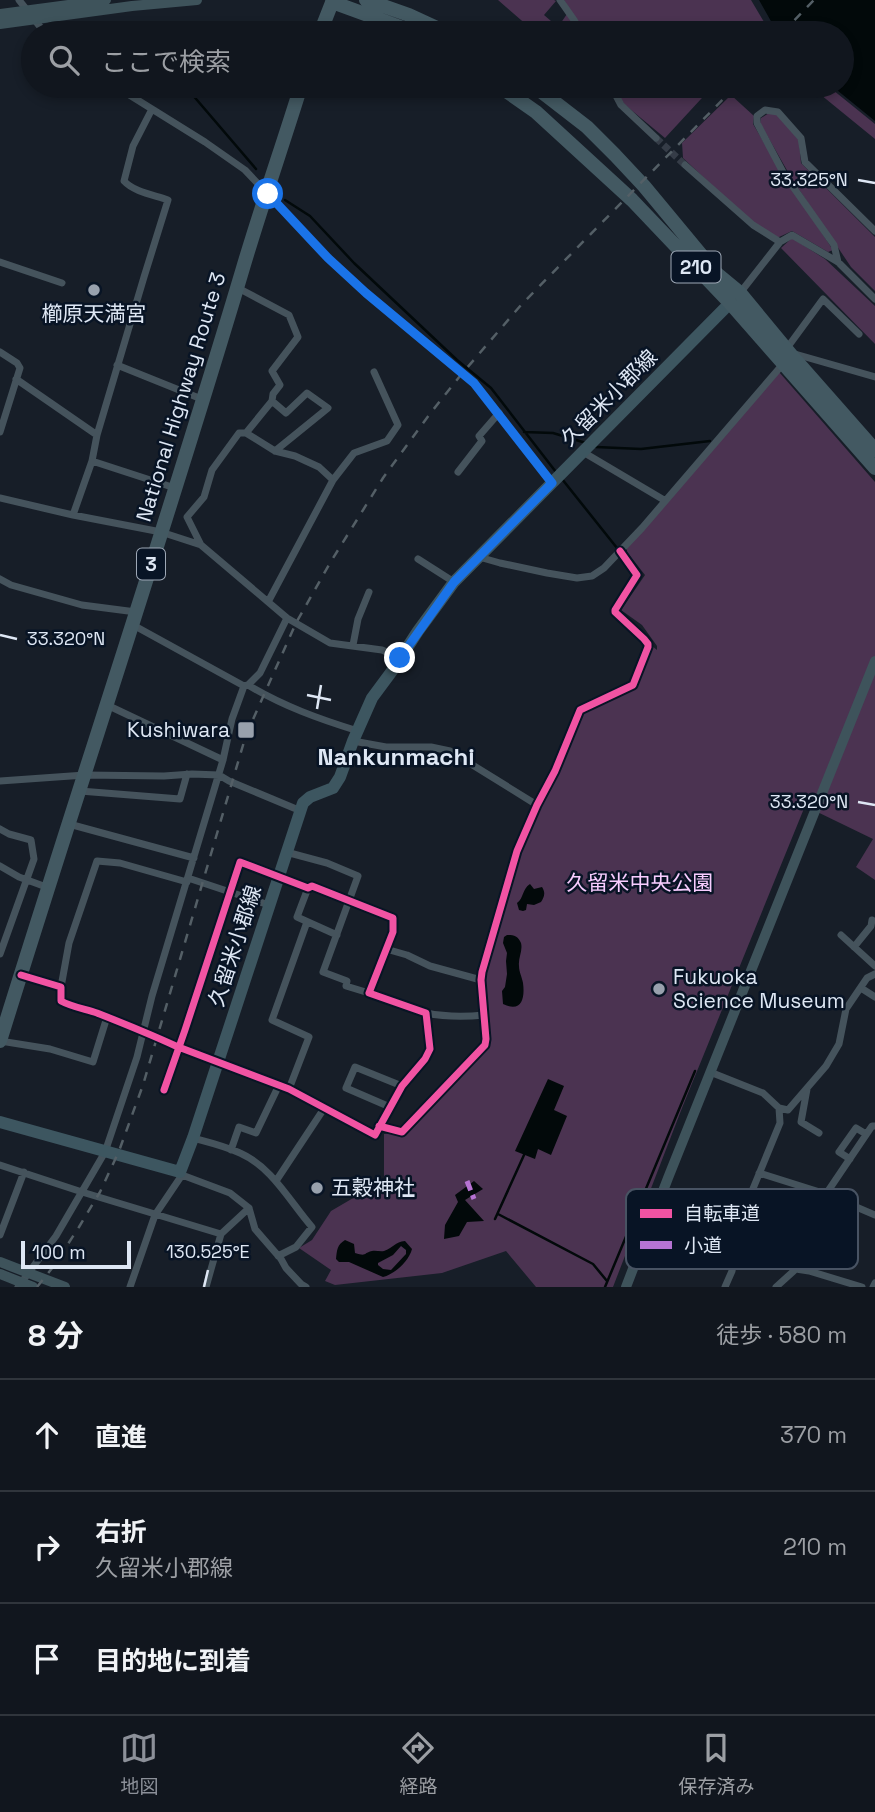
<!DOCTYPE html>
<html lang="ja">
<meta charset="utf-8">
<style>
body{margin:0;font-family:"Space Grotesk","Noto Sans JP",sans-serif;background:#1a1f27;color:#f1f3f6}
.scale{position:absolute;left:21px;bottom:18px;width:110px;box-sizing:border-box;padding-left:7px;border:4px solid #dee7f4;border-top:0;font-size:19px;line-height:24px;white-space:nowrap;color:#dee7f4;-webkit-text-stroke:5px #081425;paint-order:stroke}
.stop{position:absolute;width:21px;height:21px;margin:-16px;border:5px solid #1a73e8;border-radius:50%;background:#fff}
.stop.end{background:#1a73e8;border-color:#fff;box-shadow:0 2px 7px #0008}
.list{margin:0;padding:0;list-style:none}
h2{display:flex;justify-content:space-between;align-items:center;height:91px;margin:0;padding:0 28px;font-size:30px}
h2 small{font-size:23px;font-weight:400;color:#9c9fa4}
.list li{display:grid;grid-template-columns:46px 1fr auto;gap:21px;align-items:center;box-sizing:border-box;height:112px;padding:0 28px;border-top:2px solid #30353c}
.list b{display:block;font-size:26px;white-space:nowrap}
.list p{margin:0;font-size:23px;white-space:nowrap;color:#9c9fa4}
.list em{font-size:23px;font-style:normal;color:#9c9fa4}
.icon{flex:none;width:38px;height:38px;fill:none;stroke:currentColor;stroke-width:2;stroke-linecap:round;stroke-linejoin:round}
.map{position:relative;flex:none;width:875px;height:1287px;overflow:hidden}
.search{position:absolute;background:#11161e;box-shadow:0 4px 10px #0003;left:21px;right:21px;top:21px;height:77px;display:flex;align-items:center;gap:18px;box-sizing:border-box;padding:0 24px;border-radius:38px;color:#9c9fa4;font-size:26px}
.sheet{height:427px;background:#11161e}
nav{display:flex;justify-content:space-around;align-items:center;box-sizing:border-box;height:98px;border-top:2px solid #30353c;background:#11161e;font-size:19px;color:#9c9fa4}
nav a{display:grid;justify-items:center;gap:4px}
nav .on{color:#8c9099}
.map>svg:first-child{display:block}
</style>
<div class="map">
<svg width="875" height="1287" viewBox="0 0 875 1287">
<rect width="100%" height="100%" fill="#171e28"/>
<path fill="#4b3351" d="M498 0H554L556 1 544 15 558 27 567 14 579 33H536Z
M564 0H751L767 27 762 33H583Z
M613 86H713L665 138 624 104Z
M810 86H828L875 124V139Z
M731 95 754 116 753 124 779 168 833 250 828 252 792 231 777 238 748 219 683 158 682 143Z
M769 113 778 115 799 140 801 163 875 237V291L851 267 792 179 760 123 761 118Z
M792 238 825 259 875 306V344L781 248Z
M779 372 875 482V880L856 867 873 839 805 806 682 1108 613 1287H536L506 1251 442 1273 335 1285 325 1281 331 1270 299 1248 312 1240 331 1211 384 1180V1134L402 1132 489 1040 485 978 521 850 535 817 549 793 582 716 593 706 627 693 635 685 652 646 657 650V646L642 625 621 610 645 575 627 552V547Z"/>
<path fill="#02090a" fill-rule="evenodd" d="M759 0H875V121L832 86H842V33H783L782 27 772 23Z
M530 884 534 889 542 887C546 893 544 897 541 902L534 905 527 904 526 910 523 911 519 910 517 903C524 898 522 889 530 884Z
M507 935C514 935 518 936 521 943 523 951 518 958 519 966 519 972 522 977 523 983 525 998 522 1013 503 1004L502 991 505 987 507 974 506 961 507 953 503 943 504 937Z
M548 1079 564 1086 554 1110 567 1116 551 1155 538 1149 535 1159 515 1151Z
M474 1181 483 1189 465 1200 484 1221 467 1222 459 1236 444 1239 445 1225 458 1202 455 1195Z
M345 1240 354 1244 355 1253C367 1257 363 1253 372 1251 376 1250 380 1252 384 1251 393 1248 395 1242 405 1241L412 1249C409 1261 395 1274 383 1277L349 1262H339L336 1259C337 1250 337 1245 345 1240ZM401 1246 406 1250V1254L391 1270 383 1269 378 1265V1263L393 1255Z"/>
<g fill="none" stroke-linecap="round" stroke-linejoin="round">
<path stroke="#02090a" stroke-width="2.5" d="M134 25 140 33
M185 86 256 169
M285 200 310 216 354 263 457 360 491 388 556 472
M524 432 553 433 586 443
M596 447 641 449 710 441
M562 479 617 548
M498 1214 593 1264 607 1281
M495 1219 524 1155
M605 1287 695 1071"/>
<path stroke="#353c47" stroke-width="7" stroke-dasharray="7 3.5" stroke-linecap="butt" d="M656 138 685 165"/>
<path stroke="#45535c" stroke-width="7" d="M19 0 45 33
M560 0 574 20 581 33
M115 86 205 142 245 170 328 258 366 293 474 383 552 483
M611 86 621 105 656 138
M685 165 753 225 780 242
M0 262 62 283
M838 262 834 245 784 174 757 123V116L765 110 778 112 801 138 805 162 875 231
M238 288 289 315 298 337 272 371 280 385 273 394 272 401 286 413 307 393 328 408 275 451
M740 293 780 242 792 235 838 262 875 299
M787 348 823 299 859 334
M0 352 17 363 20 368 0 432
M795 354 875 377
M117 365 204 400
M16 379 97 435
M272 401 246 433H239L212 470 204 497 187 517 201 545 287 618 330 643 382 650 400 658
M246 433 275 451 295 456 319 467 333 480
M583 452 664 500
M92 461 175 488
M458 472 482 441 479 436 499 413
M0 498 73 515 161 532 201 545
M73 515 92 461 97 435 144 277 168 200C154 195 134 192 124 181L133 146 152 109
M479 557 500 563 547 573 577 578 592 576 604 568 642 528 783 364
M418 559 454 582
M0 579 11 585 82 605 136 612
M268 602 333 480 354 453 387 441 398 425 374 372
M133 625 244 686 248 685C283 706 319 719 358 731
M353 645 358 619 369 592
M248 685 260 673 287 618
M107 705 223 760
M353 741 386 747H431L450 751 537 805
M0 781 85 775 164 776 192 774 219 775 229 781 301 811
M80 791 180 799 187 774
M69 824 194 858
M0 829 9 834 31 840 34 859 0 954
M286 852 327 863 358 876 323 972 347 981 346 986 369 993
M0 866 19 877 49 888
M188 878 269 905
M308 888 297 917 337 935
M841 935 875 966
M854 947 871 926 872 920
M386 949 407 955 430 966 481 980
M21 975 61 987V1001C72 1007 85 1009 97 1013 125 1024 152 1035 178 1047L181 1048 289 1089 375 1135 402 1086 425 1059 430 1049 426 1013 369 993 393 932V918L312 886 308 888 240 862 185 1030 164 1090
M61 987 69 943 97 861 120 863 187 882
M861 988 875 997
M426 1013C446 1017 464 1017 484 1015
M0 1041 50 1049 93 1062 107 1017
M710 1072 763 1093 779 1108
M289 1089 309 1037 272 1020 307 922
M807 1089 801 1122 819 1133
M390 1107 346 1088 355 1067 402 1086
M379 1126 402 1132 485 1045 486 1039 481 980 482 972 517 851 537 805 555 771 580 710 633 685 648 647V644L644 639 615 612V610L637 575 620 551
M193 1138C208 1142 225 1146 240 1153 272 1167 290 1202 312 1227L296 1247 278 1256
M231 1150 239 1127 256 1133 279 1085
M850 1159 839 1152 856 1128 866 1134
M0 1165 82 1192 221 1234 249 1208
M759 1173 826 1194 875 1215
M276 1181 325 1107
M826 1194 872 1126H875
M0 1235 24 1172
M18 1287 56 1236 105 1152 137 1057 152 996 223 760 232 719 244 686
M130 1287 155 1215 182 1175 230 1193 249 1208 255 1229 281 1259 286 1268 301 1284 306 1287
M206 1287 221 1234
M725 1287 732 1271 743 1213 780 1123 779 1108 788 1110 826 1066 839 1044 846 1009 867 978 875 974
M776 1287 796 1269 809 1271 862 1287
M873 1287 875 1283"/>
<path stroke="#3e535b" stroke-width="10" d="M0 14 106 0
M0 24 132 6 197 0
M0 1262 65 1287
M0 1274 33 1287
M626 1287 668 1178 875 661"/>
<path stroke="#3d5660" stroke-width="12" d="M0 1122 180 1172 193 1138 303 803 310 797 333 788 340 777 353 741 372 698 392 671 418 631 454 582 735 298"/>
<path stroke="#435962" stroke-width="14" d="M366 0 409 15 448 33
M332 2 403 28 414 33
M320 33 333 0
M499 86 536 112 632 200 730 303 875 468
M534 86 587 127 615 155 644 186 717 274 740 293 792 356 875 450
M0 1041C80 783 166 527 243 268 261 207 282 147 301 86"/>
<path stroke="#545f66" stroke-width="2.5" stroke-dasharray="9 9" stroke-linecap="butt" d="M782 33 814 0
M37 1287 53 1267 79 1227 100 1192 119 1151 143 1085 246 735 296 623 330 563 383 478 429 415 460 376 521 305 736 86"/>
<path stroke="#b673d3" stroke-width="5" stroke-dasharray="10 5" stroke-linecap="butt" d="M467 1181 474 1199"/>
<defs>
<path id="cycleway" d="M21 975 61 987V1001C72 1007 85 1009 97 1013 125 1024 152 1035 178 1047L181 1048 289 1089 375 1135 402 1086 425 1059 430 1049 426 1013 369 993 393 932V918L312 886 308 888 240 862 185 1030 164 1090
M379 1126 402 1132 485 1045 486 1039 481 980 482 972 517 851 537 805 555 771 580 710 633 685 648 647V644L644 639 615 612V610L637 575 620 551"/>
</defs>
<use href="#cycleway" stroke="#081425" stroke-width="11"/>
<use href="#cycleway" stroke="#f153a3" stroke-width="7"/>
</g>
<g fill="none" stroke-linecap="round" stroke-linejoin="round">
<path stroke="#1a73e8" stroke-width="9" d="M268 194 328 258 366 293 474 383 552 483 454 582 400 658"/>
</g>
<path fill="none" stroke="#dee7f4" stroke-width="2.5" d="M858 180 875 183M0 635 17 639M307 695 331 700M317 709 321 685M858 802 875 805M204 1287 208 1270"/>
<g fill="#98a1ad" stroke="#081425" stroke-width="2.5">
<circle cx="94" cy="290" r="7"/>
<rect x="237" y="721" width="18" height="18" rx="3.5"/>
<circle cx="659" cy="989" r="7"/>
<circle cx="317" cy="1188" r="7"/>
</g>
<g text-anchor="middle" stroke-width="5" stroke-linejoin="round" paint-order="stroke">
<g fill="#081425" stroke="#9ea8b6" stroke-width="2">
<rect x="671.5" y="251.5" width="49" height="31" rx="5"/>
<rect x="137" y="548.5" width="28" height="31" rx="5"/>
</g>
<g font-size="19" font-weight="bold" fill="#dee7f4">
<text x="696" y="274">210</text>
<text x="151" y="571">3</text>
</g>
<g font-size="21" fill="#dee7f4" stroke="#081425" text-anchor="start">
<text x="94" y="321" text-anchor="middle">櫛原天満宮</text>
<text x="230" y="737" text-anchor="end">Kushiwara</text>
<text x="673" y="984">Fukuoka<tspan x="673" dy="24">Science Museum</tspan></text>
<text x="331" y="1195">五穀神社</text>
</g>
<g font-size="21" fill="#dee7f4" stroke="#081425">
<text transform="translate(181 397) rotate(-73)" y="7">National Highway Route 3</text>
<text transform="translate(609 398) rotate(-45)" y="7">久留米小郡線</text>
<text transform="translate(235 946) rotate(-72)" y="7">久留米小郡線</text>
</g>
<g font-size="21" fill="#f8cdff" stroke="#081425">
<text x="640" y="890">久留米中央公園</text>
</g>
<g font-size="24" font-weight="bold" fill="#dee7f4" stroke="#081425">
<text x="396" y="765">Nankunmachi</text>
</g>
</g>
<rect x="626" y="1189" width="232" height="80" rx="10" fill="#081425" stroke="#485363" stroke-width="2"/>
<rect x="640" y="1209" width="32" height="9" fill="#f153a3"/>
<rect x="640" y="1241" width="32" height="8" fill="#b673d3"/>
<g font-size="19" fill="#dee7f4">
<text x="684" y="1220">自転車道</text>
<text x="684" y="1252">小道</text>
</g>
<g font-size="18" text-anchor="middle" fill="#dee7f4" stroke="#081425" stroke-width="5" stroke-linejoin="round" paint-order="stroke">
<text x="809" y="186">33.325°N</text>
<text x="66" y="645">33.320°N</text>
<text x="809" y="808">33.320°N</text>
<text x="208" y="1258">130.525°E</text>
</g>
</svg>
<div class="scale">100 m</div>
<div class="stop" style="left:268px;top:194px"></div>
<div class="stop end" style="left:400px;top:658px"></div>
<div class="search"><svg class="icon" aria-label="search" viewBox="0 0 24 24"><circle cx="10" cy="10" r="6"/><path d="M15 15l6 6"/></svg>ここで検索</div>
</div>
<section class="sheet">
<h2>8 分<small>徒歩 · 580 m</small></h2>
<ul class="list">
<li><svg class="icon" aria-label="ahead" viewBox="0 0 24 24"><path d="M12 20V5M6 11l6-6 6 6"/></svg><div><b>直進</b></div><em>370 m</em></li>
<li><svg class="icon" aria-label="right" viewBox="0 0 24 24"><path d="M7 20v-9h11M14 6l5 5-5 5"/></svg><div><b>右折</b><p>久留米小郡線</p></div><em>210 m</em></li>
<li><svg class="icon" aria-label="arrive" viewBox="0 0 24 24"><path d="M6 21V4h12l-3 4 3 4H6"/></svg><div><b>目的地に到着</b></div></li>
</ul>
</section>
<nav>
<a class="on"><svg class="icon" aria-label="map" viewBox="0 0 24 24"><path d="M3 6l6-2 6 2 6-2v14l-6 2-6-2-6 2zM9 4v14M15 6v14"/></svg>地図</a>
<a><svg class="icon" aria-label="directions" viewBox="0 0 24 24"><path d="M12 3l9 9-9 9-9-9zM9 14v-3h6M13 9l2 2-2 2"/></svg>経路</a>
<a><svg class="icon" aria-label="saved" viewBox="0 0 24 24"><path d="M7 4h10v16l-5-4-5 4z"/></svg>保存済み</a>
</nav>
